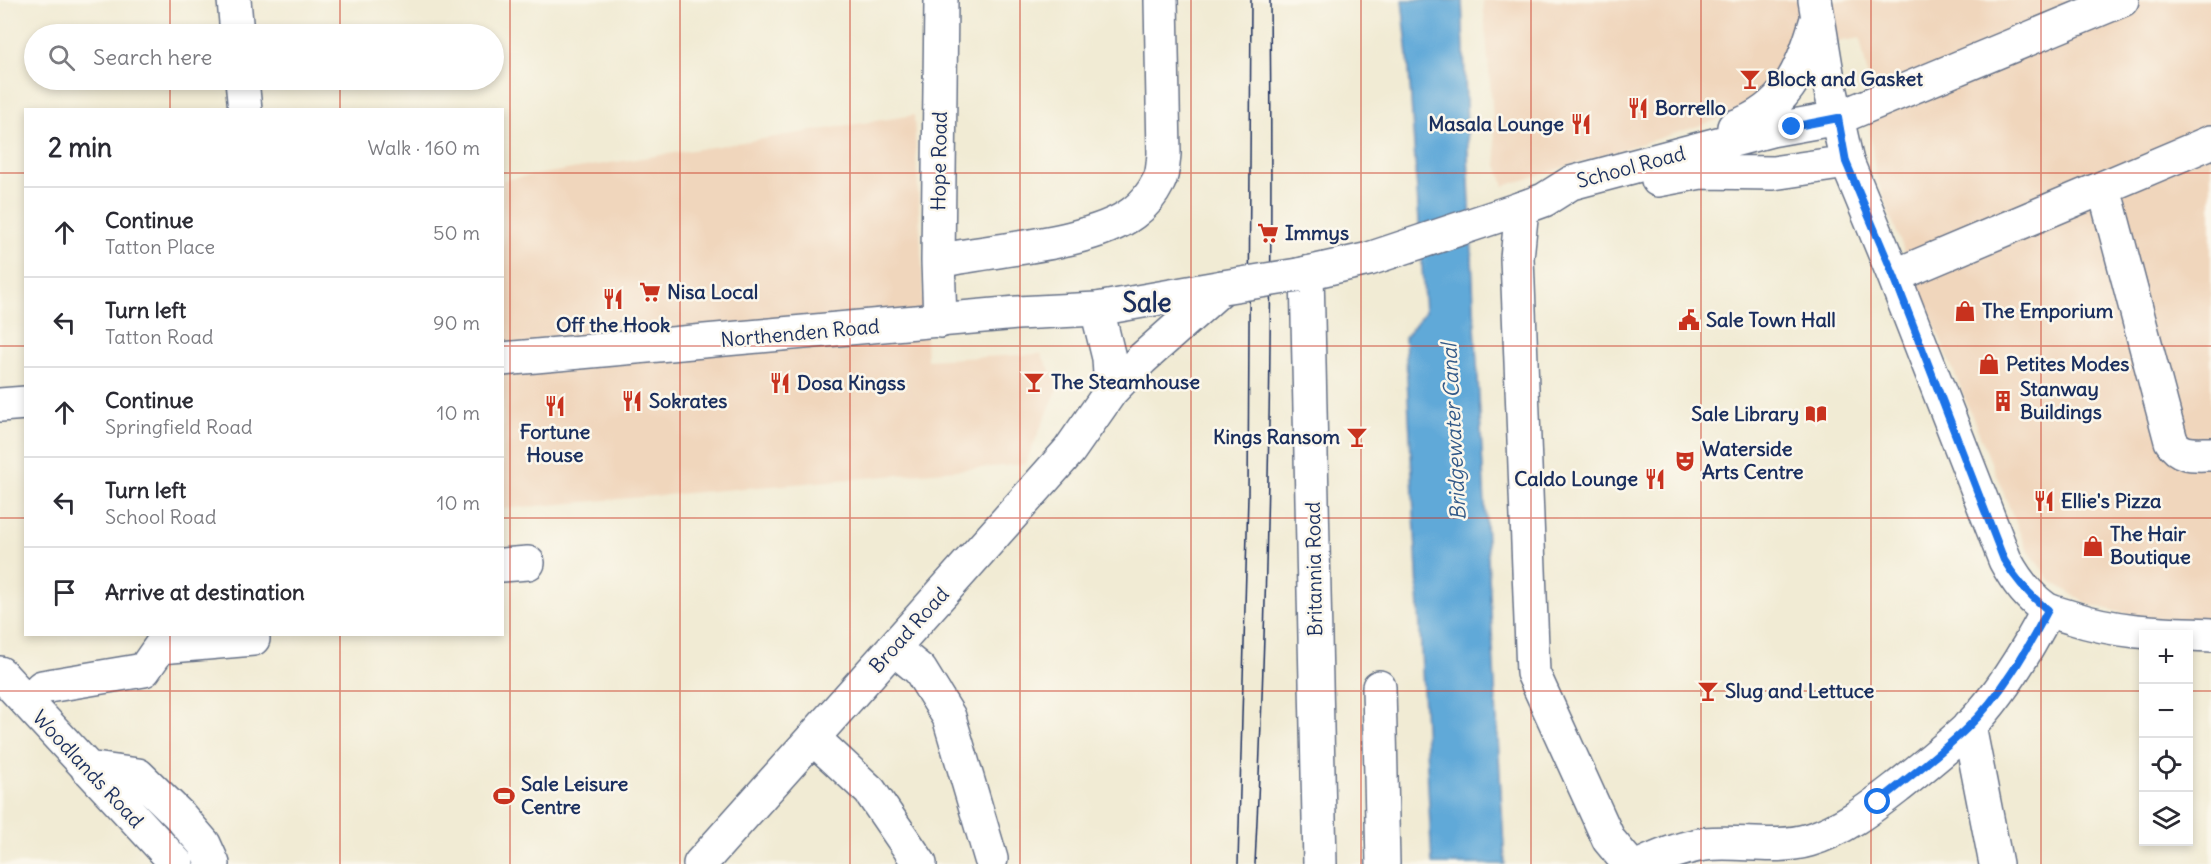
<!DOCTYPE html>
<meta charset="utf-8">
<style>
body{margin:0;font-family:Delius,sans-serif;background:#f2f2f3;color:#2b2b33}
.controls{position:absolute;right:18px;bottom:18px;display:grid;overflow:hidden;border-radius:0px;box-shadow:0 3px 9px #0003}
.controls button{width:54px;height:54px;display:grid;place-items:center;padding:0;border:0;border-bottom:2px solid #e1e1e2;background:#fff;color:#2b2b33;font:30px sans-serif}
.stop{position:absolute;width:18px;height:18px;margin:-14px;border:4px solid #1a73e8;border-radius:50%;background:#fff}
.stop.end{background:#1a73e8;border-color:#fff;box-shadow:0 2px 6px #0008}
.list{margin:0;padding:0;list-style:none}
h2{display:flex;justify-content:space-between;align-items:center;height:78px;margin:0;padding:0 24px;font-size:26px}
h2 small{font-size:20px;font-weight:400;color:#7c7c81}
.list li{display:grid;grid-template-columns:39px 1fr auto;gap:18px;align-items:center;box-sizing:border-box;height:90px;padding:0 24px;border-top:2px solid #e1e1e2}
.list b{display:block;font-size:22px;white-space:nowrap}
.list p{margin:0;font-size:20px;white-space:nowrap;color:#7c7c81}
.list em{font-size:20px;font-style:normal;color:#7c7c81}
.icon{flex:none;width:33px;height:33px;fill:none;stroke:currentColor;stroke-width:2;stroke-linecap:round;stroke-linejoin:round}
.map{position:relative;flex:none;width:2211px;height:864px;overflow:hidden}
.search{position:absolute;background:#fff;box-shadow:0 3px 9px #0003;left:24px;top:24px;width:480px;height:66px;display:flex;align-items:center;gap:15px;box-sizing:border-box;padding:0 21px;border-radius:33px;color:#7c7c81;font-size:22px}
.panel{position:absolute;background:#fff;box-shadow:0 3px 9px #0003;left:24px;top:108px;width:480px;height:528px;border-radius:0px}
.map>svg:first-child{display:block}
</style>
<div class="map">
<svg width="2211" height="864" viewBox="0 0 2211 864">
<rect width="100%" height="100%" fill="#fbf7ec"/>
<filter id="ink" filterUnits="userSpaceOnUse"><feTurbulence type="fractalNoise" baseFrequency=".0167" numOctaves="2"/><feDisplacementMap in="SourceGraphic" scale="12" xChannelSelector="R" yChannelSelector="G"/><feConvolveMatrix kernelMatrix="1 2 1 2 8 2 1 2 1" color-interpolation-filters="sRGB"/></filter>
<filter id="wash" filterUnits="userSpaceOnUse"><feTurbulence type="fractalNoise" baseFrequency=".008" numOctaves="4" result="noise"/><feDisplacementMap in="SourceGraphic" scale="24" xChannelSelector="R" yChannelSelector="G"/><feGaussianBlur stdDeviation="1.35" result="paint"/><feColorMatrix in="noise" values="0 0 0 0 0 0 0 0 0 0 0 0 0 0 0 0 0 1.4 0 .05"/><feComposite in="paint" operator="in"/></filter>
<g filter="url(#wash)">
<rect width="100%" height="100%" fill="#f1ebd4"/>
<path fill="#f0d6bc" d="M1483 0H2211V622L2139 617 2087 604 2051 581 2026 548 1890 216 1875 172 1870 131 1867 72 1860 38 1793 50 1777 85 1734 115 1504 186 1497 165Z
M914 115 927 360 1041 354 1059 386 1025 464 503 509V180Z"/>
<path fill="#60a9d8" stroke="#3e6c9b" stroke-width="1.5" d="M1402 0H1462L1474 307 1505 864H1432L1405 337 1425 312 1408 55Z"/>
</g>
<g filter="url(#ink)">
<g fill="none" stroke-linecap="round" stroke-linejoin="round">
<defs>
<path id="minor" d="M234 0 237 34
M242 80 245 110
M1838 118 2122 0
M1847 162 1894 276 2005 560C2015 579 2027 596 2046 609 2054 613 2064 615 2073 618 2118 633 2164 633 2211 635
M2104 188 2171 441C2180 457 2195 454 2211 454
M1522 208 1517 258 1533 673 1609 840 1629 864
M938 261C992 249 1090 245 1133 213 1144 205 1153 193 1159 181 1163 174 1163 163 1164 154L1161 0
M1307 273 1320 864
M1894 276 2211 142
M940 321 938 261 941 0
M1111 391 1142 359 1223 287
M502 565 528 563
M893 648 920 670 949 717 991 859
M0 673 177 864
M1379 687 1383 864
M27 702 42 687 144 670 160 647 253 639
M1969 726 1996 864
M813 738 870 791 920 864
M87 768 138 775 180 816 204 844 213 864
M700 864 1069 451 1111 391 1109 358 1097 309
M1644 864C1663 855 1684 847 1705 844 1739 840 1775 850 1809 840 1843 830 1872 807 1899 786 1923 767 1947 748 1969 727 2001 694 2027 651 2048 610"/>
<path id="major" d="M1734 127C1785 109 1802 71 1816 22
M1658 180 1701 172 1773 173 1847 162 1827 73 1815 0
M1298 275 1369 259 1522 208 1544 200 1571 183 1771 130 1838 118
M502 359 1017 313 1097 309 1223 287
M0 405 26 403"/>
</defs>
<use href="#minor" stroke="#667187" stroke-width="36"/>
<use href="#major" stroke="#667187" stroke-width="36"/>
<use href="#minor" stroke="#fff" stroke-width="33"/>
<use href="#major" stroke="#fff" stroke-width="33"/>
<path stroke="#1b2f5e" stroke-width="1.5" d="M1238 864 1248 496 1251 0
M1255 864C1269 576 1273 288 1270 0"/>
<defs>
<path id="major-bridge" d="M1223 287 1298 275"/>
</defs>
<use href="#major-bridge" stroke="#667187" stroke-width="36" stroke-linecap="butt"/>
<use href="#major-bridge" stroke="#fff" stroke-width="33"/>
</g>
</g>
<g fill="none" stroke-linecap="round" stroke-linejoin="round" filter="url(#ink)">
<path stroke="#1a73e8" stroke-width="8" d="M1792 127 1838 118 1846 162 1894 276 2004 560C2016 580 2029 595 2048 610 2027 650 2000 697 1967 728 1939 755 1908 778 1878 802"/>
</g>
<path fill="none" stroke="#c8321e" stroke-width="1.5" stroke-opacity="0.55" d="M170 0V34M340 0V34M510 0V864M680 0V864M850 0V864M1020 0V864M1191 0V864M1361 0V864M1531 0V864M1701 0V864M1871 0V864M2041 0V864M170 80V110M340 80V110M0 173H26M502 173H2211M0 346H26M502 346H2211M0 518H26M502 518H2211M170 634V864M340 634V864M0 691H2144M2188 691H2211"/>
<defs>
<symbol id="bar-bare" viewBox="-9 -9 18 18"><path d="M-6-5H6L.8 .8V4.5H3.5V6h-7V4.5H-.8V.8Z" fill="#c8321e" stroke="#fbf7ec" stroke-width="2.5" paint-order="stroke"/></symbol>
<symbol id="restaurant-bare" viewBox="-9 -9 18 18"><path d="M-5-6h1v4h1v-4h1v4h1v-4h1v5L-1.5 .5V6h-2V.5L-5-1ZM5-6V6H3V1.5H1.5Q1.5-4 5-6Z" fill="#c8321e" stroke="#fbf7ec" stroke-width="2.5" paint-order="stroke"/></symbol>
<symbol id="supermarket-bare" viewBox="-9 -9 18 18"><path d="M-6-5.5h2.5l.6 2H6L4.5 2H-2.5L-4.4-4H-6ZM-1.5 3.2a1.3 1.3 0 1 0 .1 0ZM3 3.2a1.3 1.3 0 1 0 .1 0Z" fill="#c8321e" stroke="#fbf7ec" stroke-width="2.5" paint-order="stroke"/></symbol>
<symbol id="shop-bare" viewBox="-9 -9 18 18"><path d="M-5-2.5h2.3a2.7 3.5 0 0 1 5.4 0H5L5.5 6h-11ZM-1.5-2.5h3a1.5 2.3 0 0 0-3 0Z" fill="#c8321e" stroke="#fbf7ec" stroke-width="2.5" paint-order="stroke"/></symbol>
<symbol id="civic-bare" viewBox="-9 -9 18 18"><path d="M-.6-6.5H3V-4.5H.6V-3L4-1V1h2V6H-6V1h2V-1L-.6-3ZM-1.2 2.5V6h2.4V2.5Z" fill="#c8321e" stroke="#fbf7ec" stroke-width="2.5" paint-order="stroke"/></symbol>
<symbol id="building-bare" viewBox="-9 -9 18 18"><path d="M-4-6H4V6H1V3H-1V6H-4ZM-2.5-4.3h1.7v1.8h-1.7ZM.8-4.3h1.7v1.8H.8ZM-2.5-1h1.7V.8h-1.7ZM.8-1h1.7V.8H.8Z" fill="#c8321e" stroke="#fbf7ec" stroke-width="2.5" paint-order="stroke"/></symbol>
<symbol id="library-bare" viewBox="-9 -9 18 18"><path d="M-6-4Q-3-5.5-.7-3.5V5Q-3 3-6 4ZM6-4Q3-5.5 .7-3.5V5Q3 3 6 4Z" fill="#c8321e" stroke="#fbf7ec" stroke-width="2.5" paint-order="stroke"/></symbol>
<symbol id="theatre-bare" viewBox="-9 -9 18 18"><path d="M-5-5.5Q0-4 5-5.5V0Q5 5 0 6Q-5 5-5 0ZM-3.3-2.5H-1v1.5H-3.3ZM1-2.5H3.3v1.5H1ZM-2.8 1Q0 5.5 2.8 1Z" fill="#c8321e" stroke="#fbf7ec" stroke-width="2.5" paint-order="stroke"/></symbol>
<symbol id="stadium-bare" viewBox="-9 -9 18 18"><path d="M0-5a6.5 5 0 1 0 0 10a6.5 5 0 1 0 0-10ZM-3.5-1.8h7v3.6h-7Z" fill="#c8321e" stroke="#fbf7ec" stroke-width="2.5" paint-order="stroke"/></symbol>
</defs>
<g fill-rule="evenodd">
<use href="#bar-bare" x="1735" y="64" width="30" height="30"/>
<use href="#restaurant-bare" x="1623" y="93" width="30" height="30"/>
<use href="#restaurant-bare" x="1566" y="109" width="30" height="30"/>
<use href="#supermarket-bare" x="1253" y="218" width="30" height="30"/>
<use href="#supermarket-bare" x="635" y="277" width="30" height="30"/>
<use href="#restaurant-bare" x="598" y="284" width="30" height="30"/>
<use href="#shop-bare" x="1950" y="296" width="30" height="30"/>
<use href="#civic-bare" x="1674" y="305" width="30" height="30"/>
<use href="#shop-bare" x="1974" y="349" width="30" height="30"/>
<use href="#bar-bare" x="1019" y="367" width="30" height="30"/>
<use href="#restaurant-bare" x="765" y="368" width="30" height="30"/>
<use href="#restaurant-bare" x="617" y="386" width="30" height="30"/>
<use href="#building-bare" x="1988" y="386" width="30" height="30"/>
<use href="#restaurant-bare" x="540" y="391" width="30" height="30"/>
<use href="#library-bare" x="1801" y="399" width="30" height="30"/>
<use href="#bar-bare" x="1342" y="422" width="30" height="30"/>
<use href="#theatre-bare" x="1670" y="446" width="30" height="30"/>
<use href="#restaurant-bare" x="1640" y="464" width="30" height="30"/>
<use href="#restaurant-bare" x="2029" y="486" width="30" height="30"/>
<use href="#shop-bare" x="2078" y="531" width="30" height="30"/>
<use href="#bar-bare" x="1693" y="676" width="30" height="30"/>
<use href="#stadium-bare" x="489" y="781" width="30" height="30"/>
</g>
<g text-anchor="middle" stroke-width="5" stroke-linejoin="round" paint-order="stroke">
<g font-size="20" font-weight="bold" fill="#1b2f5e" stroke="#fbf7ec" text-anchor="start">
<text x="1767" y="86">Block and Gasket</text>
<text x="1655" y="115">Borrello</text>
<text x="1564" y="131" text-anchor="end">Masala Lounge</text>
<text x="1285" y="240">Immys</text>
<text x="667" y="299">Nisa Local</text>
<text x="1982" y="318">The Emporium</text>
<text x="1706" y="327">Sale Town Hall</text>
<text x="613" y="332" text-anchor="middle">Off the Hook</text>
<text x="2006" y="371">Petites Modes</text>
<text x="1051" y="389">The Steamhouse</text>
<text x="797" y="390">Dosa Kingss</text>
<text x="2020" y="396">Stanway<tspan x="2020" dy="23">Buildings</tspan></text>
<text x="649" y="408">Sokrates</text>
<text x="1799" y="421" text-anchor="end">Sale Library</text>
<text x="555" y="439" text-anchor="middle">Fortune<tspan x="555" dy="23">House</tspan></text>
<text x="1340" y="444" text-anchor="end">Kings Ransom</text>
<text x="1702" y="456">Waterside<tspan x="1702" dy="23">Arts Centre</tspan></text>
<text x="1638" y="486" text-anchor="end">Caldo Lounge</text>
<text x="2061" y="508">Ellie's Pizza</text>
<text x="2110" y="541">The Hair<tspan x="2110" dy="23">Boutique</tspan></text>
<text x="1725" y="698">Slug and Lettuce</text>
<text x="521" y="791">Sale Leisure<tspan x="521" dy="23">Centre</tspan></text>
</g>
<g font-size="20" fill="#1b2f5e" stroke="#fbf7ec">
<text transform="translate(939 161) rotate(-89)" y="7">Hope Road</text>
<text transform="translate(1631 167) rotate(-15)" y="7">School Road</text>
<text transform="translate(800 333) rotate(-5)" y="7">Northenden Road</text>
<text transform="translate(1314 569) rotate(-91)" y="7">Britannia Road</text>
<text transform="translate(909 630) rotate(-48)" y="7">Broad Road</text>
<text transform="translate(88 769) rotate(47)" y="7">Woodlands Road</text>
</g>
<g font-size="21" font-style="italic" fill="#335a89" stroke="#fbf7ec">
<text transform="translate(1454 432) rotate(-93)" y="7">Bridgewater Canal</text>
</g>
<g font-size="26" font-weight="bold" fill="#1b2f5e" stroke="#fbf7ec">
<text x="1147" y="312">Sale</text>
</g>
</g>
</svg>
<div class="controls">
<button>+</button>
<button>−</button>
<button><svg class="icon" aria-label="locate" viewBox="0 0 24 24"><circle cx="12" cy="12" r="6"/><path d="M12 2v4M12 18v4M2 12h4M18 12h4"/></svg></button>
<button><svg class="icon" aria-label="layers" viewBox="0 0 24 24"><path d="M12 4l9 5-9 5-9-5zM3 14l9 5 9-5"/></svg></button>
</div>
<div class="stop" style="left:1878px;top:802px"></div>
<div class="stop end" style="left:1792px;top:127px"></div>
<div class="search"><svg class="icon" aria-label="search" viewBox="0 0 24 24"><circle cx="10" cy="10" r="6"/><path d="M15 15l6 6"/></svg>Search here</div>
<section class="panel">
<h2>2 min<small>Walk · 160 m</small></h2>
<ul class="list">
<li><svg class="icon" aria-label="ahead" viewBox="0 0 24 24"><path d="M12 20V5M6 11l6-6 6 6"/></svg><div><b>Continue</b><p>Tatton Place</p></div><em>50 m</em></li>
<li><svg class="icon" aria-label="left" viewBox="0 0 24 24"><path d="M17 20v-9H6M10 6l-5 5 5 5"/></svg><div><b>Turn left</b><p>Tatton Road</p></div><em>90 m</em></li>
<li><svg class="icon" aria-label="ahead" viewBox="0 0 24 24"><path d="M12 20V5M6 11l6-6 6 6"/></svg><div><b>Continue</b><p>Springfield Road</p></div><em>10 m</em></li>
<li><svg class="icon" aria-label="left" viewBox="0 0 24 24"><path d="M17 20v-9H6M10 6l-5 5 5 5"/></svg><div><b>Turn left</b><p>School Road</p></div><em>10 m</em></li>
<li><svg class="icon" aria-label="arrive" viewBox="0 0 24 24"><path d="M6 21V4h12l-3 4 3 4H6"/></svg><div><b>Arrive at destination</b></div></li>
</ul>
</section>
</div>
